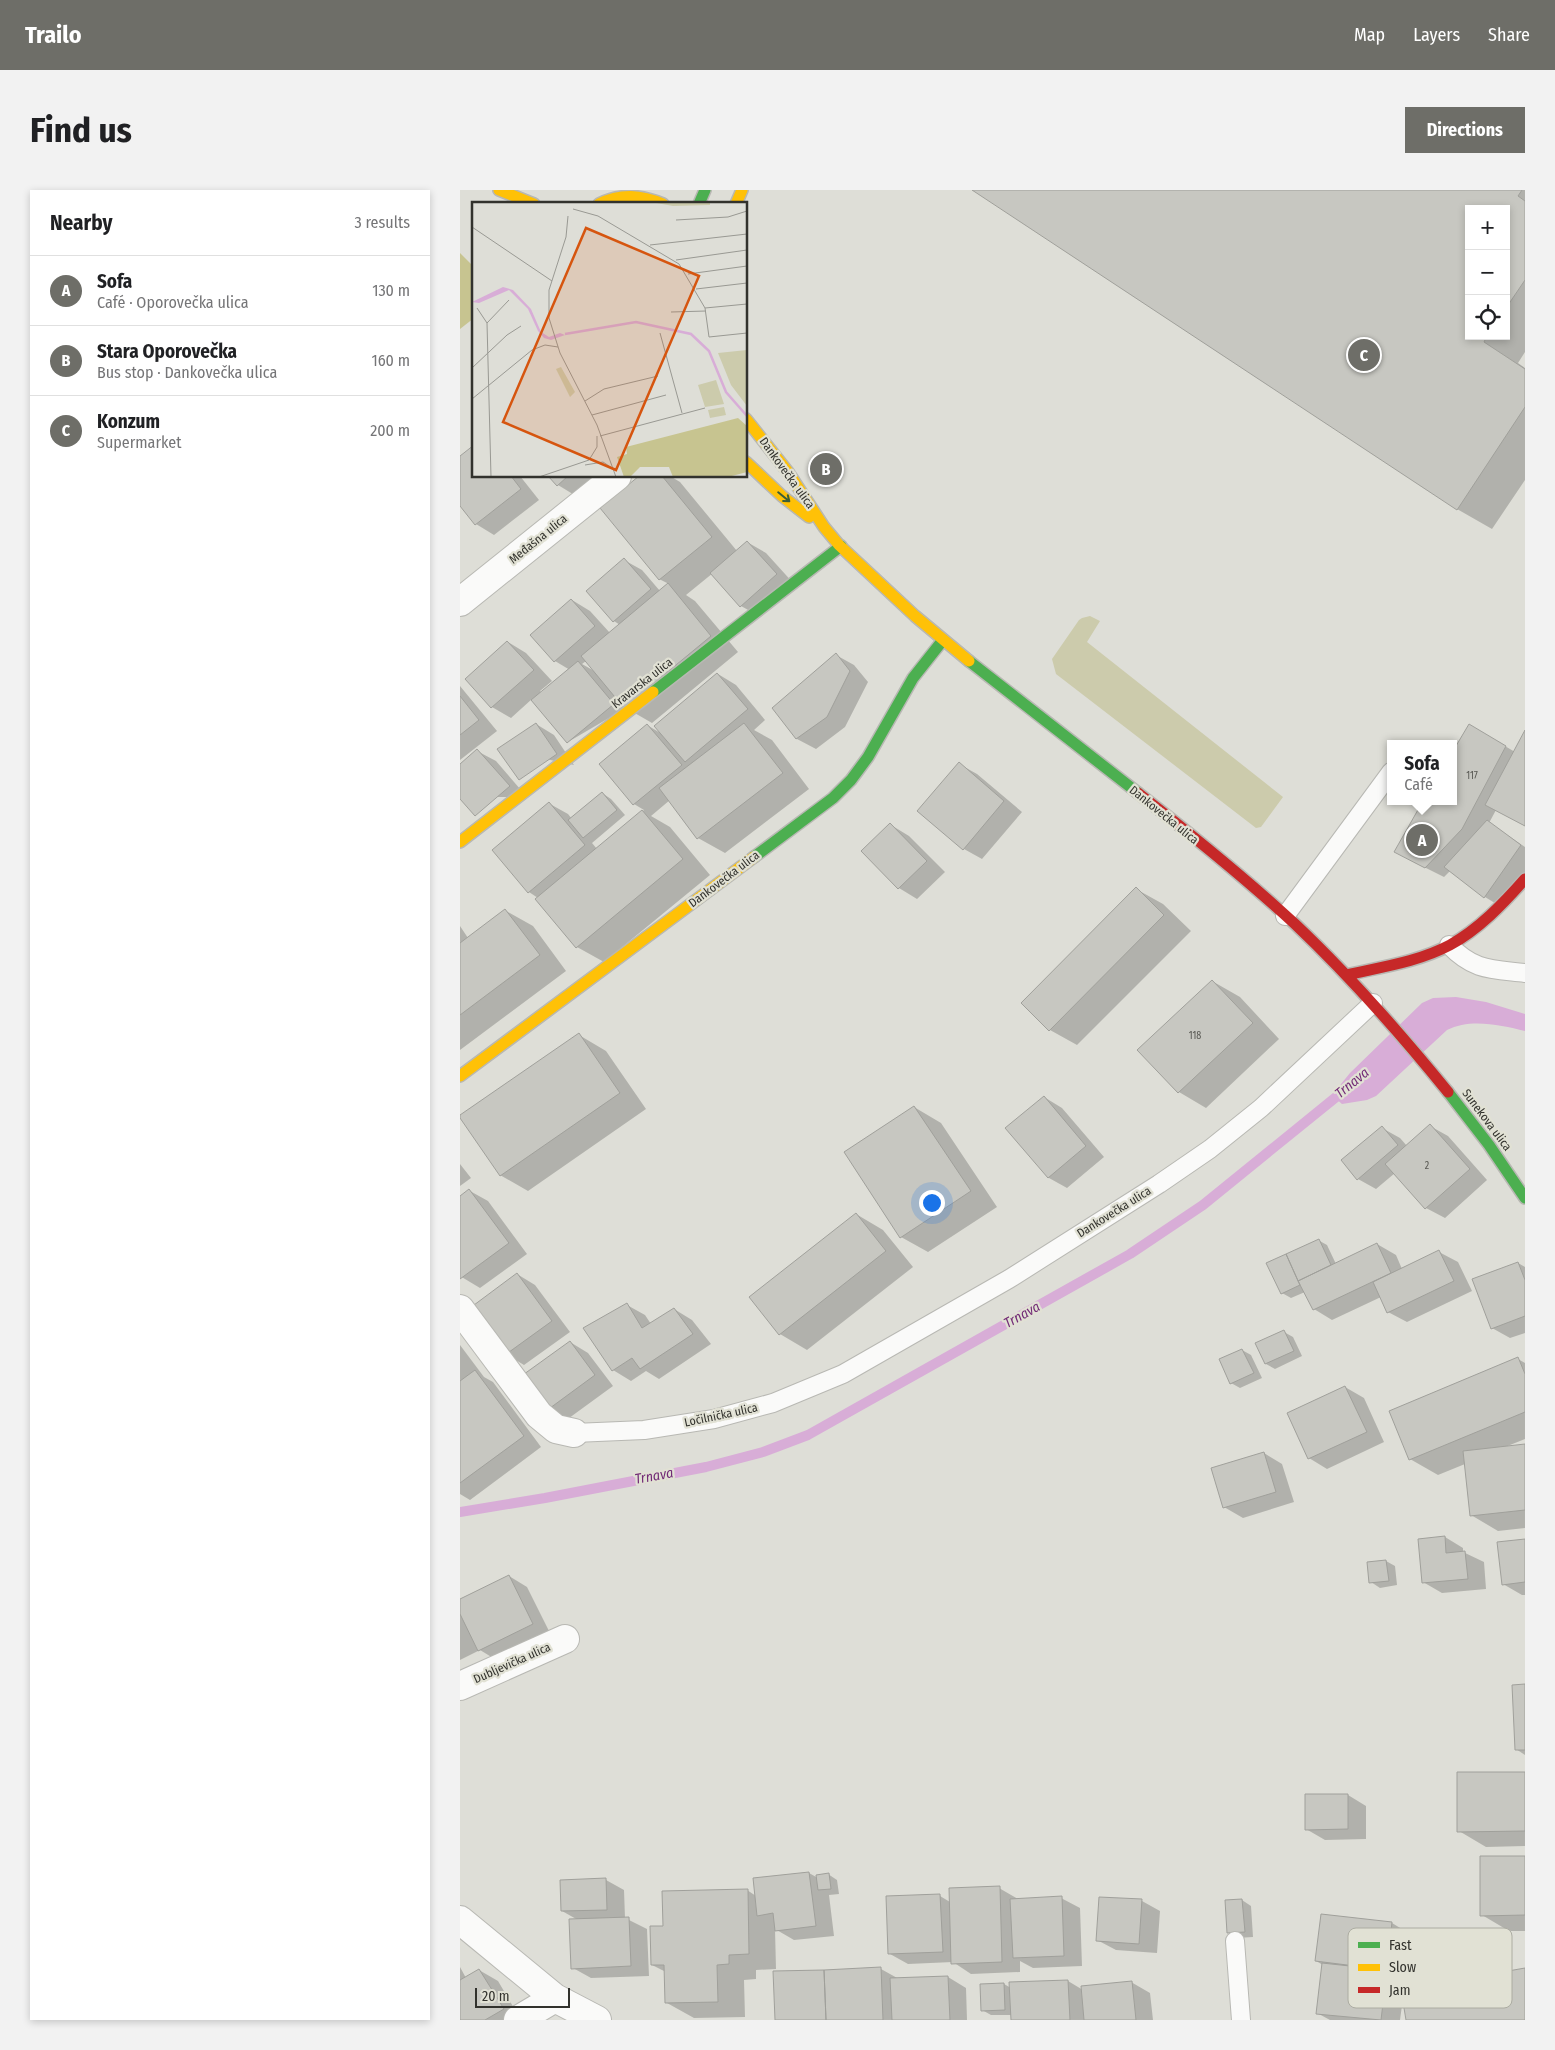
<!DOCTYPE html>
<meta charset="utf-8">
<style>
body{margin:0;font-family:"Fira Sans Condensed",sans-serif;background:#f2f2f2;color:#202124}
.controls{position:absolute;right:15px;top:15px;display:grid;overflow:hidden;border-radius:0px;box-shadow:0 2px 8px #0003}
.controls button{width:45px;height:45px;display:grid;place-items:center;padding:0;border:0;border-bottom:1px solid #e0e0e0;background:#fff;color:#202124;font:25px sans-serif}
.scale{position:absolute;left:15px;bottom:12px;width:95px;box-sizing:border-box;padding-left:5px;border:2px solid #32322d;border-top:0;font-size:14px;line-height:18px;white-space:nowrap;color:#32322d;-webkit-text-stroke:4px #e1e1d4;paint-order:stroke}
.you{position:absolute;left:471px;top:1012px;width:18px;height:18px;margin:-12px;border:4px solid #fff;border-radius:50%;background:#1a73e8;box-shadow:0 0 0 8px #1a73e833}
.badge{display:grid;place-items:center;width:32px;height:32px;border-radius:50%;background:#6e6e68;color:#fff;font-size:16px;font-weight:700}
.pin{position:absolute;translate:-50% -50%;border:2px solid #fff;box-shadow:0 1px 5px #0006}
.popup{position:absolute;left:927px;top:550px;width:70px;height:65px;box-sizing:border-box;display:grid;place-content:center;border-radius:0px;background:#fff;filter:drop-shadow(0 1px 4px #0005);font-size:16px;white-space:nowrap;color:#757577}
.popup b{font-size:19px;color:#202124}
.popup::after{content:'';position:absolute;left:50%;top:100%;margin-left:-10px;border:10px solid transparent;border-top-color:#fff}
.list{margin:0;padding:0;list-style:none}
h2{display:flex;justify-content:space-between;align-items:center;height:65px;margin:0;padding:0 20px;font-size:21px}
h2 small{font-size:16px;font-weight:400;color:#757577}
.list li{display:grid;grid-template-columns:32px 1fr auto;gap:15px;align-items:center;box-sizing:border-box;height:70px;padding:0 20px;border-top:1px solid #e0e0e0}
.list b{display:block;font-size:19px;white-space:nowrap}
.list p{margin:0;font-size:16px;white-space:nowrap;color:#757577}
.list em{font-size:16px;font-style:normal;color:#757577}
.icon{flex:none;width:28px;height:28px;fill:none;stroke:currentColor;stroke-width:2;stroke-linecap:round;stroke-linejoin:round}
.map{position:relative;flex:none;width:1065px;height:1830px;overflow:hidden;border-radius:0px}
header{display:flex;align-items:center;gap:30px;box-sizing:border-box;height:70px;padding:0 25px;background:#6e6e68;color:#fff}
header strong{font-size:24px}
nav{display:flex;gap:28px;margin-inline-start:auto;font-size:18px}
.intro{display:flex;align-items:center;justify-content:space-between;box-sizing:border-box;height:120px;padding:0 30px}
h1{margin:0;font-size:35px}
.button{padding:12px 22px;border-radius:0px;background:#6e6e68;color:#fff;font-size:18px;font-weight:700}
main{display:flex;gap:30px;padding:0 30px}
aside{flex:1;background:#fff;border-radius:0px;box-shadow:0 2px 8px #0003}
.map>svg:first-child{display:block}
.green{fill:#cccbac}
.forest{fill:#c7c490}
.water{fill:#d8add7}
.shadow{fill:#0003;fill-rule:evenodd}
.lines{fill:none;stroke-linecap:round;stroke-linejoin:round}
.stream{stroke:#d8add7;stroke-width:10}
.building{fill:#c7c7c1;stroke:#a0a09b}
.lane-casing{stroke:#b8b8b3;stroke-width:20}
.street-casing{stroke:#b8b8b3;stroke-width:30}
.fast-casing{stroke:#b8b8b3;stroke-width:14}
.slow-casing{stroke:#b8b8b3;stroke-width:14}
.jam-casing{stroke:#b8b8b3;stroke-width:14}
.lane{stroke:#fafaf9;stroke-width:18}
.street{stroke:#fafaf9;stroke-width:28}
.fast{stroke:#4caf50;stroke-width:11}
.slow{stroke:#ffc107;stroke-width:11}
.jam{stroke:#c62828;stroke-width:11}
.oneway{stroke:#3b5e39}
.labels{text-anchor:middle;dominant-baseline:central;stroke-width:4.5;stroke-linejoin:round;paint-order:stroke}
.number-label{font-size:10px;fill:#585853}
.street-label{font-size:12px;fill:#32322d;stroke:#e1e1d4}
.water-label{font-size:14px;font-style:italic;fill:#722a76;stroke:#e1e1d4}
.inset-river{fill:none;stroke:#d8add7;stroke-width:2.5}
.inset-road{fill:none;stroke:#999993;stroke-width:1}
.view{fill:#d6550f;fill-opacity:0.15;stroke:#d6550f;stroke-width:2.5}
.inset-edge{fill:none;stroke:#32322d;stroke-width:2.5}
.key{fill:#e1e1d4;stroke:#acaca2;stroke-width:1}
.key-label{font-size:14px;fill:#32322d}
</style>
<header>
<strong>Trailo</strong>
<nav><a>Map</a><a>Layers</a><a>Share</a></nav>
</header>
<div class="intro"><h1>Find us</h1><a class="button">Directions</a></div>
<main>
<aside>
<h2>Nearby<small>3 results</small></h2>
<ul class="list">
<li><span class="badge">A</span><div><b>Sofa</b><p>Café · Oporovečka ulica</p></div><em>130 m</em></li>
<li><span class="badge">B</span><div><b>Stara Oporovečka</b><p>Bus stop · Dankovečka ulica</p></div><em>160 m</em></li>
<li><span class="badge">C</span><div><b>Konzum</b><p>Supermarket</p></div><em>200 m</em></li>
</ul>
</aside>
<div class="map">
<svg width="1065" height="1830" viewBox="0 0 1065 1830">
<rect width="100%" height="100%" fill="#deded7"/>
<path class="green" d="M630,426L640,431L627,452L823,607L801,637L796,638L596,484L592,469L619,430L622,428Z"/>
<path class="forest" d="M0,63L14,77V128L0,139Z"/>
<path class="water" d="M996,807L1026,812L1065,824V841C1041,835 1010,828 987,840L916,906L907,910L882,914L872,905L890,883L962,813L973,808Z"/>
<path class="shadow" d="M514,0H1065V162L1058,173L1065,178V290L1032,339L997,319ZM1009,19H1046V146H1009Z
M0,268L14,286H60L79,310L34,345L16,334L0,314Z
M90,286H138L116,306L98,295Z
M181,286H210L220,292L277,361L287,352L306,363L335,395L299,426L281,416L253,383L226,405L235,411L278,462L192,533L166,518L108,552L72,509L51,528L32,517L7,489L48,452L66,463L92,491L80,501L82,503L110,480L95,471L112,410L130,421L150,443L160,435L154,431L164,370L182,380L200,401L209,394L199,389ZM126,471L136,482L122,474Z
M376,465L394,475L408,492L385,537L356,559L337,549L313,518Z
M258,484L276,495L305,530L294,540L312,550L349,599L265,663L238,648L210,610L191,626L210,637L250,685L144,772L117,757L78,708L69,702L90,614L108,624L112,629L142,603L151,609L165,625L132,653L137,659L184,620L174,614L141,574L187,535L202,544Z
M0,496L37,541L0,570Z
M76,534L94,545L114,575L39,559Z
M1065,543V636L1036,620L1029,633L1065,657V686L1043,718L1025,707L991,680L984,687L954,672L993,611L1028,546L1055,562Z
M17,561L36,571L67,607H0V576Z
M499,574L517,584L562,622L522,669L504,659Z
M431,635L449,646L485,682L457,709L439,698L403,661Z
M676,699L703,714L731,741L617,855L590,840Z
M46,721L73,736L106,781L0,860V736L8,748Z
M752,791L780,807L819,849L746,918L719,902Z
M119,845L146,861L186,919L68,1001L40,985Z
M584,907L602,918L644,967L607,998L589,988L547,938Z
M454,917L481,933L537,1017L468,1062L441,1047Z
M970,936L988,946L1027,990L985,1028L966,1018L935,983L916,999L898,989L922,938L940,948L947,956Z
M0,974L11,988L0,996Z
M10,1001L28,1011L67,1064L20,1098L0,1086V1008Z
M396,1024L423,1040L453,1077L347,1160L320,1144Z
M858,1050L867,1055L876,1074L917,1054L936,1065L942,1079L979,1062L998,1072L1012,1101L947,1132L928,1122L921,1107L872,1130L854,1119L845,1102L831,1108L822,1103Z
M1058,1073L1065,1077V1143L1050,1148L1032,1138Z
M57,1084L75,1095L110,1142L64,1175L46,1164Z
M167,1115L185,1125L191,1134L214,1119L232,1130L251,1154L199,1189L186,1181L171,1191L153,1180Z
M824,1142L833,1147L842,1166L815,1179L806,1174Z
M110,1152L128,1163L153,1196L105,1231L87,1220Z
M0,1155L24,1187L33,1192L81,1257L10,1310L0,1304Z
M782,1160L791,1165L802,1188L780,1198L771,1193Z
M1058,1169L1065,1173V1249L1045,1257L1065,1256V1338L1038,1341L1011,1325L1005,1274L978,1285L950,1269Z
M885,1197L904,1208L924,1252L867,1279L849,1268Z
M804,1263L822,1274L834,1312L783,1328L764,1317Z
M985,1347L1003,1358V1362L1024,1372L1026,1399L982,1403L963,1392Z
M1065,1350V1405H1062L1043,1394Z
M926,1371L935,1376L937,1395L920,1398L911,1392L909,1373Z
M49,1386L67,1397L91,1445L38,1471L20,1460L0,1470V1411Z
M1065,1495V1565L1056,1559Z
M1065,1583V1656L1026,1657L999,1641Z
M888,1605L906,1616V1649L865,1650L846,1639Z
M1065,1667V1741H1049L1022,1725Z
M349,1683L358,1688L368,1684L377,1690L379,1704L369,1705L374,1746L334,1750L315,1739L316,1779L296,1780V1789L284,1790L285,1827L234,1828L207,1813L206,1782L192,1775L204,1737L287,1700L296,1706L294,1689Z
M146,1690L164,1700L165,1728L187,1739L189,1786L131,1788L113,1778L118,1730L102,1721Z
M539,1698L558,1709L601,1708L620,1718L622,1776L573,1778L560,1771V1782L511,1784L493,1772L448,1774L430,1764L480,1706L490,1712Z
M640,1708L682,1711L700,1721L697,1763L656,1760L637,1750Z
M782,1710L791,1716L793,1747L777,1748L768,1742Z
M932,1733L950,1744L943,1800L1065,1780V1830H947L943,1808L940,1830H870L857,1823L863,1775L856,1771Z
M0,1777L6,1788L19,1780L38,1791L61,1830H0Z
M421,1779L439,1789L488,1787L506,1798L507,1830H317Z
M608,1791L623,1800L671,1792L690,1803L693,1830H552V1825H531L522,1820L544,1794L551,1798Z"/>
<g class="lines">
<path class="stream" d="M0,1322L85,1308L246,1277L303,1262L348,1245L670,1064L743,1015L886,899"/>
</g>
<path class="building" d="M512,0H1062L1058,6L1065,11V90L1046,118V19H1009V146H1027L1024,152L1065,179V217L997,320Z
M14,255V286H51L61,299L15,335L0,316V266Z
M88,286H108L97,296Z
M179,286H202L252,347L199,390L140,318Z
M287,351L317,384L280,417L250,383Z
M164,368L191,399L153,432L126,401Z
M208,393L251,446L164,518L121,466Z
M111,409L135,436L94,472L70,445Z
M47,451L74,480L31,518L5,489Z
M376,463L390,481L367,527L336,549L312,518Z
M118,471L154,514L107,553L71,510Z
M257,483L288,519L225,572L194,536Z
M0,506L19,530L0,545Z
M76,533L97,564L59,590L37,559Z
M284,533L323,583L237,649L199,598Z
M187,534L222,575L173,615L139,574Z
M1009,534L1046,556L1002,639L965,678L934,662L963,611H993V561Z
M1065,540V636L1025,615Z
M17,559L50,596L15,626L0,609V574Z
M499,572L544,611L503,660L457,621Z
M142,602L157,620L123,648L108,630Z
M89,612L125,655L68,703L32,660Z
M182,620L223,669L116,758L75,709Z
M1027,630L1061,655L1024,708L984,677Z
M430,633L467,671L438,699L401,661Z
M676,697L704,725L589,841L561,813Z
M45,719L80,765L0,825V753Z
M752,790L793,833L718,903L677,860Z
M119,843L160,903L40,986L0,928V925Z
M584,906L626,956L588,988L545,938Z
M454,916L511,1001L440,1048L384,962Z
M970,934L1010,979L965,1019L925,974Z
M922,936L938,955L897,990L881,970Z
M9,999L49,1053L0,1089V1006Z
M396,1023L426,1061L319,1145L289,1107Z
M859,1049L871,1075L838,1091L826,1064Z
M917,1053L931,1083L853,1120L838,1091Z
M979,1060L994,1091L927,1123L913,1092Z
M826,1064L840,1095L821,1104L806,1073Z
M1058,1072L1065,1090V1126L1031,1139L1012,1089Z
M57,1083L92,1131L45,1165L10,1118Z
M167,1113L182,1138L214,1118L233,1144L180,1179L172,1168L152,1181L123,1138Z
M824,1140L834,1161L805,1174L795,1153Z
M110,1151L135,1185L86,1221L60,1187Z
M782,1159L794,1183L770,1194L759,1169Z
M1058,1167L1065,1184V1222L949,1270L929,1221Z
M15,1180L64,1246L0,1293V1191Z
M885,1196L907,1242L848,1269L827,1223Z
M1065,1254V1320L1010,1326L1003,1261Z
M804,1262L816,1302L763,1318L751,1278Z
M985,1346L986,1363L1005,1361L1008,1389L962,1393L958,1349Z
M1065,1349V1392L1042,1395L1037,1352Z
M926,1370L929,1391L909,1393L907,1372Z
M49,1385L73,1434L18,1461L0,1424V1409Z
M1065,1494V1560H1055L1052,1495Z
M997,1582H1065V1641L997,1642Z
M845,1604H888V1639L845,1640Z
M1020,1666H1065V1725L1020,1726Z
M349,1682L356,1736L315,1741L313,1723L297,1726L293,1688Z
M369,1683L371,1699L358,1700L356,1685Z
M146,1688L147,1720L101,1721L100,1690Z
M540,1696L542,1772L491,1774L489,1698Z
M288,1699L289,1764L269,1765V1774L257,1775L258,1812L205,1813L204,1775H191L190,1736H203L202,1701Z
M480,1704L483,1762L428,1764L426,1706Z
M602,1706L604,1766L553,1768L550,1709Z
M639,1707L682,1709L679,1754L636,1751Z
M782,1709L785,1742L767,1743L765,1710Z
M861,1724L932,1732L927,1780L855,1771Z
M169,1727L171,1776L111,1779L109,1729Z
M862,1773L927,1780L921,1830L856,1824Z
M421,1777L423,1830H366L364,1780Z
M1065,1778V1830H946L941,1800Z
M19,1779L44,1819L25,1830H0V1790Z
M364,1780L366,1830H315L313,1781Z
M488,1786L490,1830H432L430,1788Z
M608,1790L610,1830H551L549,1792Z
M672,1791L676,1830H624L621,1796Z
M544,1793L545,1820L521,1821L520,1794Z"/>
<g class="lines">
<defs>
<path id="lane" d="M825,726L931,582
M989,755C1014,781 1031,779 1065,783
M114,1243L184,1240L254,1229L313,1213L383,1184L549,1089L699,994L750,959L801,918L913,813
M775,1751L781,1830"/>
<path id="street" d="M0,412L157,286
M0,1119L79,1225L96,1239L114,1243
M0,1496L105,1449
M0,1730L95,1808L137,1830
M58,1830L95,1808"/>
<path id="fast" d="M239,14L245,0
M509,471L678,603
M193,502L381,356
M294,667L373,608L391,590L408,567L453,488L483,450
M988,902L1029,955L1065,1008"/>
<path id="slow" d="M39,0L74,14
M139,14C161,3 181,5 203,14
M276,14L282,0
M286,229L328,282L364,337L379,355L455,426L509,471
M286,272L322,306L349,327
M0,652L193,502
M0,886L294,667"/>
<path id="jam" d="M678,603C732,645 785,688 835,734C890,786 940,843 988,902
M886,785C921,777 958,772 990,755C1019,739 1043,714 1065,689"/>
</defs>
<use href="#lane" class="lane-casing"/>
<use href="#street" class="street-casing"/>
<use href="#fast" class="fast-casing"/>
<use href="#slow" class="slow-casing"/>
<use href="#jam" class="jam-casing"/>
<use href="#lane" class="lane"/>
<use href="#street" class="street"/>
<use href="#fast" class="fast"/>
<use href="#slow" class="slow"/>
<use href="#jam" class="jam"/>
</g>
<defs><path id="oneway-shaft" d="M-6 0H5M1.5-3L5.5 0L1.5 3" fill="none" stroke-width="1.6" stroke-linecap="round" stroke-linejoin="round" transform="scale(1.25)"/></defs>
<use class="oneway" href="#oneway-shaft" transform="translate(324 307) rotate(39)"/>
<g class="labels">
<g class="number-label">
<text x="1012" y="586">117</text>
<text x="735" y="846">118</text>
<text x="967" y="976">2</text>
</g>
<g class="street-label">
<text transform="translate(327 283) rotate(54)">Dankovečka ulica</text>
<text transform="translate(78 349) rotate(-39)">Međašna ulica</text>
<text transform="translate(182 493) rotate(-38)">Kravarska ulica</text>
<text transform="translate(704 625) rotate(39)">Dankovečka ulica</text>
<text transform="translate(264 689) rotate(-37)">Dankovečka ulica</text>
<text transform="translate(1027 930) rotate(53)">Sunekova ulica</text>
<text transform="translate(654 1022) rotate(-32)">Dankovečka ulica</text>
<text transform="translate(261 1225) rotate(-12)">Ločilnička ulica</text>
<text transform="translate(52 1473) rotate(-24)">Dubljevička ulica</text>
</g>
<g class="water-label">
<text transform="translate(892 893) rotate(-39)">Trnava</text>
<text transform="translate(562 1125) rotate(-29)">Trnava</text>
<text transform="translate(194 1286) rotate(-10)">Trnava</text>
</g>
</g>
<g transform="translate(12 12)">
<rect width="275" height="275" fill="#deded7"/>
<path d="M179,0H238V3L201,4ZM275,148V204L259,183L246,151ZM89,165L103,190L98,195L84,167ZM244,178L252,202L233,205L226,183ZM252,205L254,213L238,216L236,208Z" fill="#cccbac"/>
<path d="M266,216L275,224V270L256,275H201L197,265H168L158,275H152L145,255L155,252L154,245Z" fill="#c7c490"/>
<path d="M31,85L41,88L59,107L69,130L77,135L88,131L93,133L79,138L72,136L66,129L56,107L37,88L7,101L0,100Z" fill="#d8add7"/>
<path class="inset-river" d="M93,132L164,120L219,132L237,149L254,190L275,214"/>
<path class="inset-road" d="M101,7L126,14L207,62L233,106L237,135L275,131M96,14L94,35L77,88V116L88,151L125,223L144,275M204,18L256,15L275,9M0,25L80,79M178,43L275,32M204,58L275,48M216,72L275,64M224,87L275,81M5,106L15,121L37,98M233,106L275,102M199,110L234,109M15,121L19,275M188,131L210,211M0,166L35,133L49,124M0,197L60,148L73,143L86,145M113,199L132,187L186,174M120,213L194,193M128,234L233,206M113,263L131,260L140,266M67,275L117,258L125,245V234"/>
<path class="view" d="M114,26L227,74L144,268L31,220Z"/>
<rect width="275" height="275" class="inset-edge"/>
</g>
<rect x="888" y="1738" width="164" height="80" rx="8" class="key"/>
<rect x="898" y="1752" width="22" height="6" fill="#4caf50"/>
<rect x="898" y="1774" width="22" height="7" fill="#ffc107"/>
<rect x="898" y="1797" width="22" height="6" fill="#c62828"/>
<g class="key-label">
<text x="929" y="1760">Fast</text>
<text x="929" y="1782">Slow</text>
<text x="929" y="1805">Jam</text>
</g>
</svg>
<div class="controls">
<button>+</button>
<button>−</button>
<button><svg class="icon" aria-label="locate" viewBox="0 0 24 24"><circle cx="12" cy="12" r="6"/><path d="M12 2v4M12 18v4M2 12h4M18 12h4"/></svg></button>
</div>
<div class="scale">20 m</div>
<div class="you"></div>
<div class="pin badge" style="left:962px;top:650px">A</div>
<div class="popup"><b>Sofa</b>Café</div>
<div class="pin badge" style="left:366px;top:279px">B</div>
<div class="pin badge" style="left:904px;top:165px">C</div>
</div>
</main>
